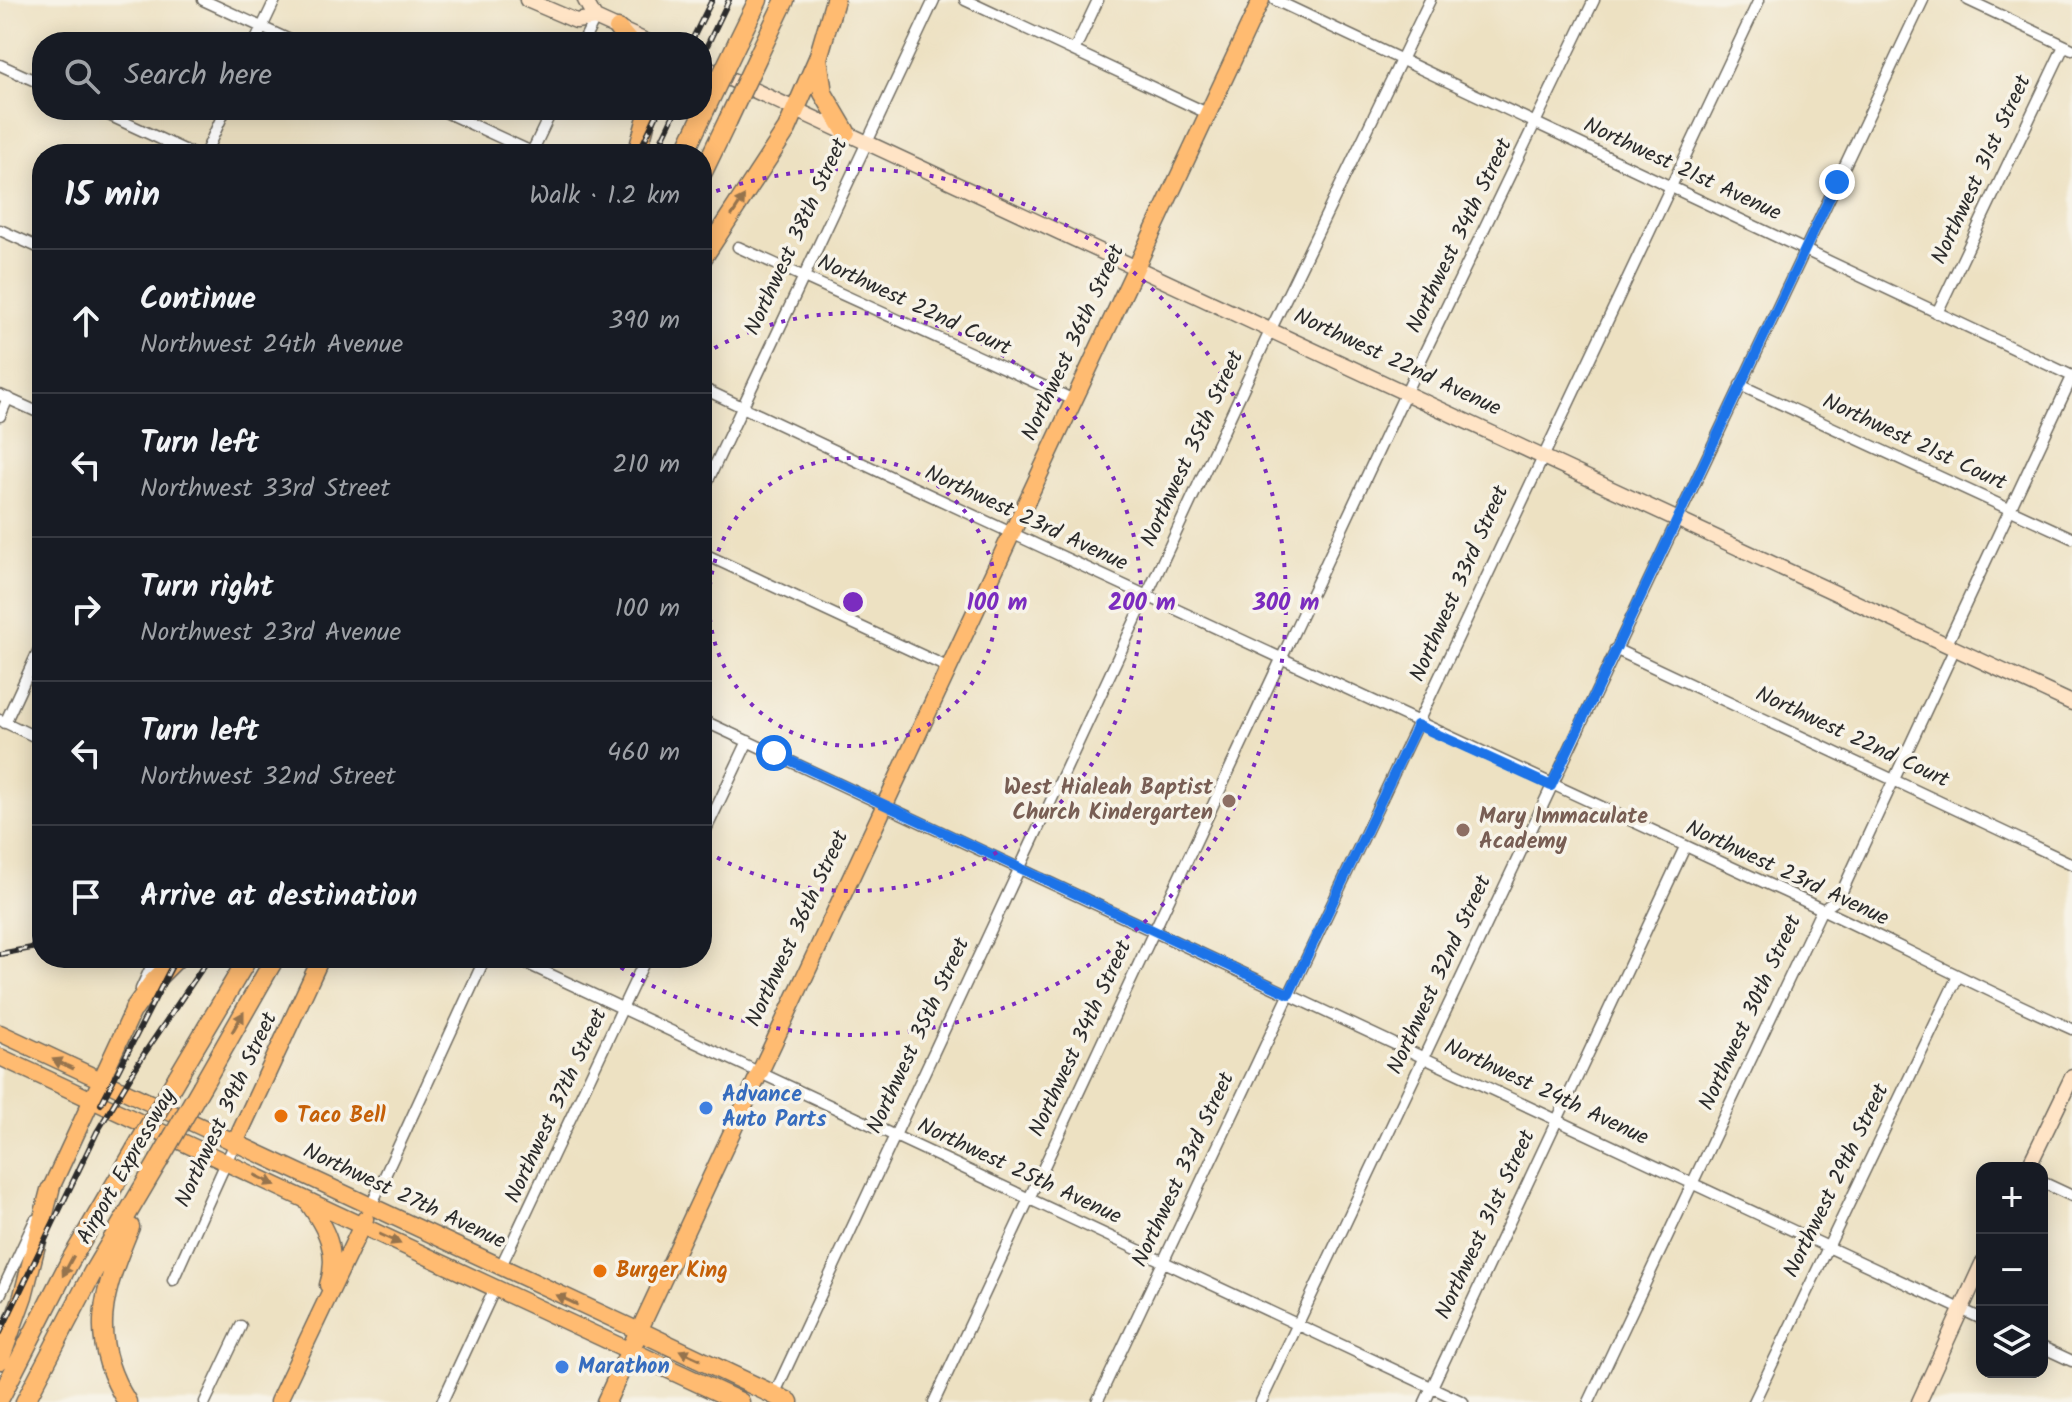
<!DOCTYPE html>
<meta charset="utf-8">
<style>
body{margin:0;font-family:Kalam,sans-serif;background:#20242c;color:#f1f3f6}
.controls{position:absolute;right:24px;bottom:24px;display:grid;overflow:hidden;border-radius:16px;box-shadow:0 4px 20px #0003}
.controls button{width:72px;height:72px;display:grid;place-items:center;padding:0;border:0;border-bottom:2px solid #363941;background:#171b24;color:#f1f3f6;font:40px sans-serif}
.stop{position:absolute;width:24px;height:24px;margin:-18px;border:6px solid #1a73e8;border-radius:50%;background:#fff}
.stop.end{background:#1a73e8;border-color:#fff;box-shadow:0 2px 8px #0008}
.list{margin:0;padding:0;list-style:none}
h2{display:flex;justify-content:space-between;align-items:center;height:104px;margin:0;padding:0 32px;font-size:34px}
h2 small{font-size:26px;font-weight:400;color:#9ea1a6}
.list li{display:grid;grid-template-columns:52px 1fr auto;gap:24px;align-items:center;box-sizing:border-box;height:144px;padding:0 32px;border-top:2px solid #363941}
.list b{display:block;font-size:30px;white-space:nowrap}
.list p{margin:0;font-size:26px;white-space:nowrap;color:#9ea1a6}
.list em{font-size:26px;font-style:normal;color:#9ea1a6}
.icon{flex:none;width:44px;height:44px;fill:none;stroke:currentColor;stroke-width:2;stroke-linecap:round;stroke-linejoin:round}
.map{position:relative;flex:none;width:2072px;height:1402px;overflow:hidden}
.search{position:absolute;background:#171b24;box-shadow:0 4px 20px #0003;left:32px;top:32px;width:680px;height:88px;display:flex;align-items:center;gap:20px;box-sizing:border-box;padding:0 28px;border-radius:32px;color:#9ea1a6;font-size:30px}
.panel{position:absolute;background:#171b24;box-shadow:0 4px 20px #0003;left:32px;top:144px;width:680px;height:824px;border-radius:32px}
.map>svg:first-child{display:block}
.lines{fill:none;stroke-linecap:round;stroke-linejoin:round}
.street-casing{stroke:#6f6b60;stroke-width:13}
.secondary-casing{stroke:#6f6b60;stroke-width:17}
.primary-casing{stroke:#6f6b60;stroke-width:19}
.highway-casing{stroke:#6f6b60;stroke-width:21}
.street{stroke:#fff;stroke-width:10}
.secondary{stroke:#ffe4c6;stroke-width:14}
.primary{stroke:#ffbb71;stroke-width:16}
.highway{stroke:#ffbb71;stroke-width:18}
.rail-casing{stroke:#2b2b2b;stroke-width:6}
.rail{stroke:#f7f3e8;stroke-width:3;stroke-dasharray:9;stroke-linecap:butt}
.highway-bridge-casing{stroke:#6f6b60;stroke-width:21;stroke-linecap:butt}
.highway-bridge{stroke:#ffbb71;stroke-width:18}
.oneway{fill:#95734e}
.route{stroke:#1a73e8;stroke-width:10}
.ring{fill:none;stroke:#7b2cbf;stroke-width:4;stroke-dasharray:4 8}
.education-dot{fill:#8d6e63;stroke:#f7f3e8;stroke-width:3}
.shop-dot{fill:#3f7fe0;stroke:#f7f3e8;stroke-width:3}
.food-dot{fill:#e8710a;stroke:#f7f3e8;stroke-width:3}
.labels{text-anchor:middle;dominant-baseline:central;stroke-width:7;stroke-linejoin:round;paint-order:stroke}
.street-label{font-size:22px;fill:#2b2b2b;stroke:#f7f3e8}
.education-label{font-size:22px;font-weight:bold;fill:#785e54;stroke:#f7f3e8;text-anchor:end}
.shop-label{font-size:22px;font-weight:bold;fill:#366cbe;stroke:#f7f3e8;text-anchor:start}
.food-label{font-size:22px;font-weight:bold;fill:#c56008;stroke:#f7f3e8;text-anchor:start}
.centre{fill:#7b2cbf;stroke:#f7f3e8;stroke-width:4}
.ring-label{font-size:24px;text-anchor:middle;font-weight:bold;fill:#7b2cbf;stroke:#f7f3e8;stroke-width:7;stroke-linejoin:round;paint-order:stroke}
</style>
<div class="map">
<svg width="2072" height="1402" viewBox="0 0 2072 1402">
<rect width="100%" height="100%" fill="#f7f3e8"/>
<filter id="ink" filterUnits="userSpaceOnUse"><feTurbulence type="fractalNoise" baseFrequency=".0125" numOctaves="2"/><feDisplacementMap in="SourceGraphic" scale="16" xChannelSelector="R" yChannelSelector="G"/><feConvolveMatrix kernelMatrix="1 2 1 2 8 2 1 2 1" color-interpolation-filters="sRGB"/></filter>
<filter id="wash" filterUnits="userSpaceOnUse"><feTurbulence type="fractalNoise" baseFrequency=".006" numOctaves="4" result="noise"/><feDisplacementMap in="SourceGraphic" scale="32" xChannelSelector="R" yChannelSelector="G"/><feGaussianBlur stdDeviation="1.8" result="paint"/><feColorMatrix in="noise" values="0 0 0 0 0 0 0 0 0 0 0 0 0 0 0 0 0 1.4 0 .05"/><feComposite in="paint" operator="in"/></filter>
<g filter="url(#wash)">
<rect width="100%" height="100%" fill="#ede1c2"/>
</g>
<g filter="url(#ink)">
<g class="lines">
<defs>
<path id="street" d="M203,0L294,42
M965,0L1207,113
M1275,0L2072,376
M1968,0L2072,49
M255,42L275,0
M583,42L595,18
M1074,51L1098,0
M0,65L42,84
M98,110L193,154
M441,110L536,154
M205,154L225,110
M531,154L552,110
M0,230L42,249
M738,247L1074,400
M1937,313L2064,46
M1740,385L2072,538
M702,388C1057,556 1414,720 1770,885C1872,931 1970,984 2072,1029
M0,395L42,414
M0,416L8,398
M702,493L934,0
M702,553L947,667
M1947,644L2072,377
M1615,649L2072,864
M0,720L42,740
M702,720L1982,1319
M5,723L42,643
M702,838L748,741
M515,958L1463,1402
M141,989L155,958
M2042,1182L2072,1196
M370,1208L485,958
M500,1268L646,958
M173,1280L234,1145
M0,1295L35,1220
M2042,1347L2072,1361
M774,1395L1271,329L1430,0
M205,1402L241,1326
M442,1402L495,1288
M934,1402L1420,362L1594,0
M1097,1402C1319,935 1536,466 1759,0
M1261,1402L1923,0
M1425,1402L1685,847
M1589,1402L1821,911L1839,898L1955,648
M1754,1402L1957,978"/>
<path id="secondary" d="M527,0L576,21L595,18
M585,0L595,18L648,42
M702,66L2072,703
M2028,1168L2072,1077
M1919,1402L1982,1264"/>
<path id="primary" d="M0,1033L639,1331L1261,0
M0,1057L630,1351
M234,1145L321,958
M50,1190L134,1009
M306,1200C326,1228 339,1251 328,1285
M278,1402L365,1219"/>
<path id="highway" d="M618,29L629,42
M738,41L758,0
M760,52L785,0
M818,58L823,93L846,132
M637,154L649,110
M684,154L705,110
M702,174L728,120
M702,259L787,129L818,58L835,0
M134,1009L153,982L177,958
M178,1076L248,958
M202,1086L275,958
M630,1351L740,1402
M0,1360L23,1296L50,1190
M0,1398L69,1263L135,1150
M25,1402L93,1272L158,1162
M127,1402C87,1338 103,1292 130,1227
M606,1402L639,1331L789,1402"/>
</defs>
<use href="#street" class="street-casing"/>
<use href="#secondary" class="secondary-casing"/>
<use href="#primary" class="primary-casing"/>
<use href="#highway" class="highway-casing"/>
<use href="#street" class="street"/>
<use href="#secondary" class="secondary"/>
<use href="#primary" class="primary"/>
<use href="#highway" class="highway"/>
<defs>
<path id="rail" d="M691,42L712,0
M702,56L729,0
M638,154L659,110
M655,154L676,110
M0,954L42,946
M101,1104L176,958
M0,1333L97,1132L144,1054L209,958"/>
</defs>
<use href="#rail" class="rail-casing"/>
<use href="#rail" class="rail"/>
<defs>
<path id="highway-bridge" d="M705,110L738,41
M728,120L760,52
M135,1150L178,1076
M158,1162L202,1086"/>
</defs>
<use href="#highway-bridge" class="highway-bridge-casing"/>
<use href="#highway-bridge" class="highway-bridge"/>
</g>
<defs><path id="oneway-solid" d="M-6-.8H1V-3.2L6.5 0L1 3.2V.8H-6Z" transform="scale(2)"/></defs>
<g class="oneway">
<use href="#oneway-solid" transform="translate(738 206) rotate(-57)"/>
<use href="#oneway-solid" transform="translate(238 1022) rotate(-60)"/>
<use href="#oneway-solid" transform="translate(63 1064) rotate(-155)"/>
<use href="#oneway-solid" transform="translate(265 1180) rotate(26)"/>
<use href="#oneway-solid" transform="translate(390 1239) rotate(25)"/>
<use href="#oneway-solid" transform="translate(68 1266) rotate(118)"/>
<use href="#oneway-solid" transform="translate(567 1300) rotate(-155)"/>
<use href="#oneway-solid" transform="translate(690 1355) rotate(-155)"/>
</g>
</g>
<g class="lines" filter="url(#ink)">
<path class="route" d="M774,753L1289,994L1417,725L1551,786L1837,182"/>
</g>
<g class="ring">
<circle cx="853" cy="602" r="144"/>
<path d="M704 354A289 289 0 1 1 704 850"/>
<path d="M705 195A433 433 0 1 1 608 959"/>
</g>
<g class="education-dot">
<circle cx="1229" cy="801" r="8"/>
<circle cx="1463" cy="830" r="8"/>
</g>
<g class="shop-dot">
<circle cx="706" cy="1108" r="8"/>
<circle cx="562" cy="1367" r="8"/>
</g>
<g class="food-dot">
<circle cx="281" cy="1116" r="8"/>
<circle cx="600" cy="1271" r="8"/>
</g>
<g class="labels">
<g class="street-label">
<text transform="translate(1682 170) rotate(25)">Northwest 21st Avenue</text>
<text transform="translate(1982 170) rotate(-65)">Northwest 31st Street</text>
<text transform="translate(1460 236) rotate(-64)">Northwest 34th Street</text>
<text transform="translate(797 237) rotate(-65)">Northwest 38th Street</text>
<text transform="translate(914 306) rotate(25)">Northwest 22nd Court</text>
<text transform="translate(1074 343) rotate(-65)">Northwest 36th Street</text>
<text transform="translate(1397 363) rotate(25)">Northwest 22nd Avenue</text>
<text transform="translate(1914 443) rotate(25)">Northwest 21st Court</text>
<text transform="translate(1193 449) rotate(-65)">Northwest 35th Street</text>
<text transform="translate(1026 519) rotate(25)">Northwest 23rd Avenue</text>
<text transform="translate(1460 584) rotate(-66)">Northwest 33rd Street</text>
<text transform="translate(1852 738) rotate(25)">Northwest 22nd Court</text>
<text transform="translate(1787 874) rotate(25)">Northwest 23rd Avenue</text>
<text transform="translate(798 929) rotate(-65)">Northwest 36th Street</text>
<text transform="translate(1440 975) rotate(-65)">Northwest 32nd Street</text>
<text transform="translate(1751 1013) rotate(-65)">Northwest 30th Street</text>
<text transform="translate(919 1036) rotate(-65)">Northwest 35th Street</text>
<text transform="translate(1081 1039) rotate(-65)">Northwest 34th Street</text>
<text transform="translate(1546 1093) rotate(25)">Northwest 24th Avenue</text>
<text transform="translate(557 1106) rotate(-65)">Northwest 37th Street</text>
<text transform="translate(227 1110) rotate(-65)">Northwest 39th Street</text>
<text transform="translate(127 1167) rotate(-60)">Airport Expressway</text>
<text transform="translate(1184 1170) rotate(-65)">Northwest 33rd Street</text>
<text transform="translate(1019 1172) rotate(25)">Northwest 25th Avenue</text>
<text transform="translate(1837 1181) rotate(-64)">Northwest 29th Street</text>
<text transform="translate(404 1197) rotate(25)">Northwest 27th Avenue</text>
<text transform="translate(1486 1225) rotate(-65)">Northwest 31st Street</text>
</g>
<g class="education-label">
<text x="1213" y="788">West Hialeah Baptist<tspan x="1213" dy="25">Church Kindergarten</tspan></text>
<text x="1479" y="817" text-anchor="start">Mary Immaculate<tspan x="1479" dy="25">Academy</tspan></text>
</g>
<g class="shop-label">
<text x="722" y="1095">Advance<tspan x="722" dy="25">Auto Parts</tspan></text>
<text x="578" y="1367">Marathon</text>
</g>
<g class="food-label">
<text x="297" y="1116">Taco Bell</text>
<text x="616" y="1271">Burger King</text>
</g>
</g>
<circle cx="853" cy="602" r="12" class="centre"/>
<g class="ring-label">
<text x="997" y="610">100 m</text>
<text x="1142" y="610">200 m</text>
<text x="1286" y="610">300 m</text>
</g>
</svg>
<div class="controls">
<button>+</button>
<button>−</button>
<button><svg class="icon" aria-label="layers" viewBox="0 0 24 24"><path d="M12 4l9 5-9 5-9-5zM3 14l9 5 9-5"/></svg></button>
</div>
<div class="stop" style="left:774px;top:753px"></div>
<div class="stop end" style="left:1837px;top:182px"></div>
<div class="search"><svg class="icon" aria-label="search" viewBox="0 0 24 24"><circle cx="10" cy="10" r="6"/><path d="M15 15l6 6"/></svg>Search here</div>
<section class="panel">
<h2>15 min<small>Walk · 1.2 km</small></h2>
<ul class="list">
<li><svg class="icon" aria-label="ahead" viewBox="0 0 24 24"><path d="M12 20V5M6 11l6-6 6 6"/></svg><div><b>Continue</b><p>Northwest 24th Avenue</p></div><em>390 m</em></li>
<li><svg class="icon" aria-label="left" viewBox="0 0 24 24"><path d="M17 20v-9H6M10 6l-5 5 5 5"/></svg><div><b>Turn left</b><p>Northwest 33rd Street</p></div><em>210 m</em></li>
<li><svg class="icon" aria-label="right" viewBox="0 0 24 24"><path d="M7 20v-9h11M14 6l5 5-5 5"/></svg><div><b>Turn right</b><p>Northwest 23rd Avenue</p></div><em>100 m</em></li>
<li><svg class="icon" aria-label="left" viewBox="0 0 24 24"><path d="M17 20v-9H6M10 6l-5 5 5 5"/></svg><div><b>Turn left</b><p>Northwest 32nd Street</p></div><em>460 m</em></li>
<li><svg class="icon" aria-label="arrive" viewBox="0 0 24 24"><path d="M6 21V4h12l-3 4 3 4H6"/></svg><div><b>Arrive at destination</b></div></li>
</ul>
</section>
</div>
